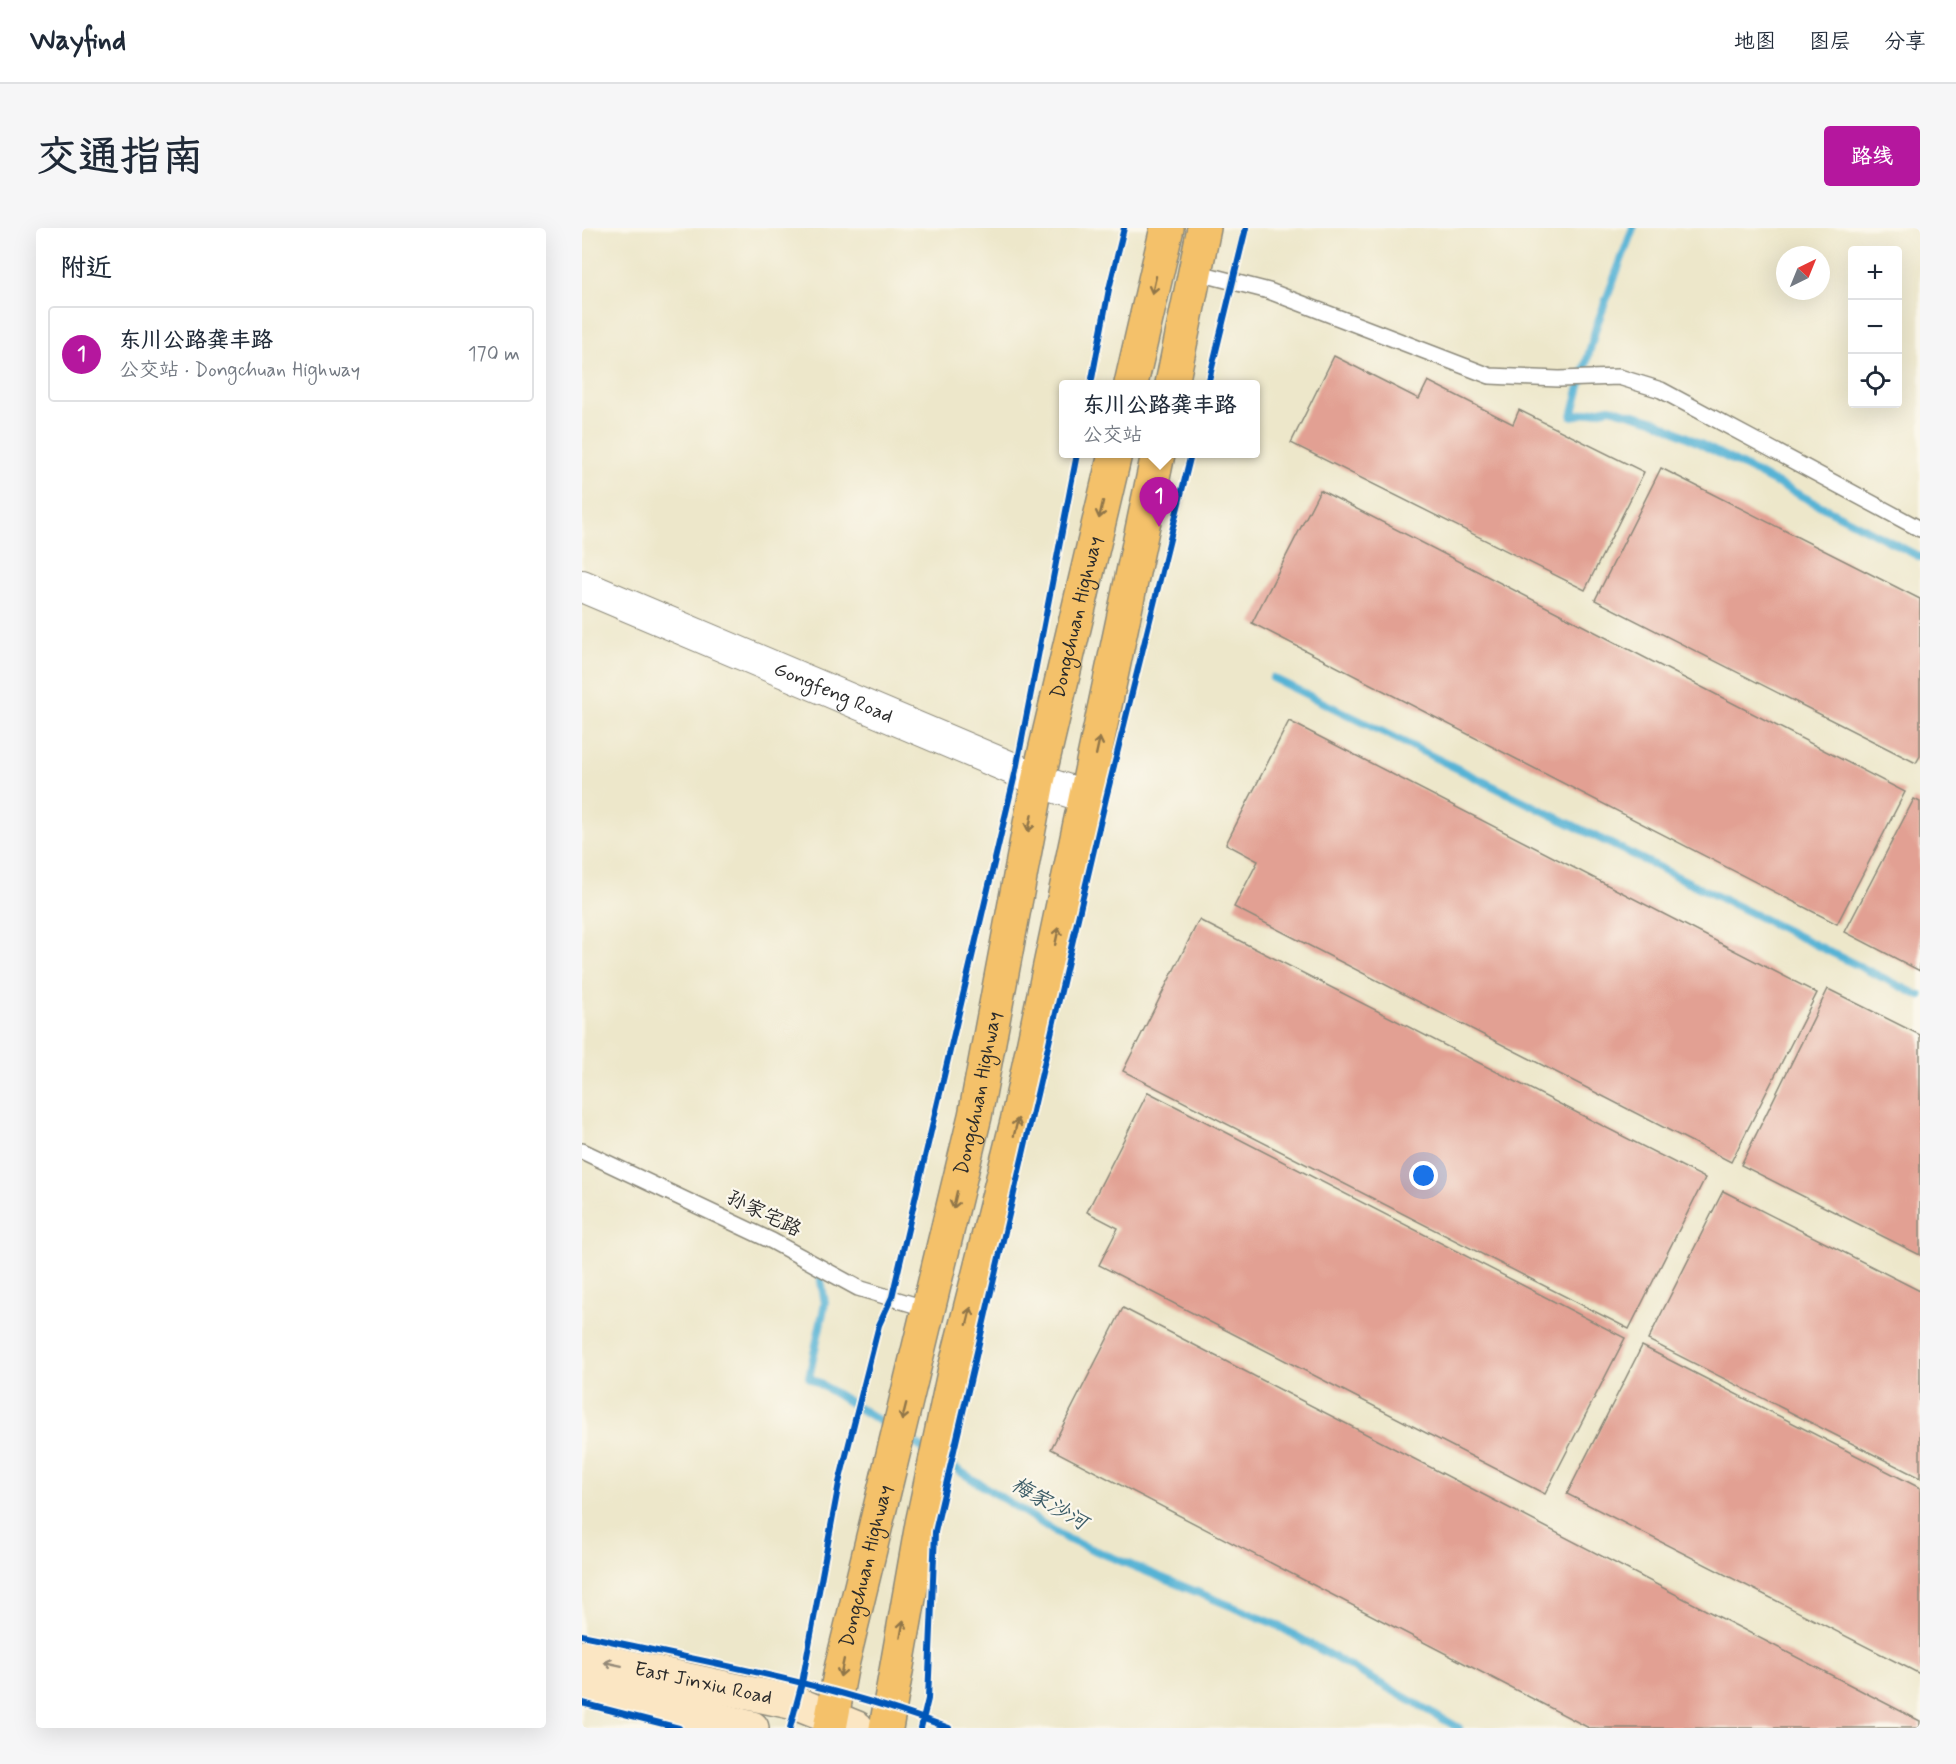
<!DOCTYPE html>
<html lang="zh">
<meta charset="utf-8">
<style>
body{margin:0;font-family:Mynerve,"LXGW WenKai TC",sans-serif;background:#f6f6f7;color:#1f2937}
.controls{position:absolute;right:18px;top:18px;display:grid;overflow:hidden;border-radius:6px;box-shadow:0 6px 24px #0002}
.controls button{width:54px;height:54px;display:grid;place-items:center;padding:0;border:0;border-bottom:2px solid #e0e1e3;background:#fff;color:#1f2937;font:30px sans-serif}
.compass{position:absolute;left:1194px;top:18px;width:54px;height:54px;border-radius:50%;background:#fff;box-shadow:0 6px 24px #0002;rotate:43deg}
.you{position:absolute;left:842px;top:948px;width:21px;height:21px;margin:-15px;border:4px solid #fff;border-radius:50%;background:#1a73e8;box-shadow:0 0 0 9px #1a73e833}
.badge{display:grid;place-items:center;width:39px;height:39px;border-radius:50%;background:#b5179e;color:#fff;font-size:20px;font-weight:700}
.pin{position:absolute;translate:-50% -50px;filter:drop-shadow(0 2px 3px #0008)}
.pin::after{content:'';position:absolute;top:32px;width:21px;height:18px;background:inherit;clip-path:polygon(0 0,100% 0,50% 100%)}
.popup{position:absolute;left:477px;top:152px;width:201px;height:78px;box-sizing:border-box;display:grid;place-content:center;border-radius:6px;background:#fff;filter:drop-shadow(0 2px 4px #0005);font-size:20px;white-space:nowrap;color:#747a83}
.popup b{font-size:22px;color:#1f2937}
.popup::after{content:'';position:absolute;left:50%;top:100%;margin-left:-12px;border:12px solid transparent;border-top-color:#fff}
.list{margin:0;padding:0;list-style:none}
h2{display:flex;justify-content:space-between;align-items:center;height:78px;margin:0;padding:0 24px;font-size:26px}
h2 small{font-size:20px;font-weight:400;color:#747a83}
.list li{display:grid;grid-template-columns:39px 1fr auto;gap:18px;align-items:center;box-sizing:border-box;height:96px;margin:0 12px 12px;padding:0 12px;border:2px solid #e0e1e3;border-radius:6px}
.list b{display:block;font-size:22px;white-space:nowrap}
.list p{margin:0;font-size:20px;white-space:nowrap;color:#747a83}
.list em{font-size:20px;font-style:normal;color:#747a83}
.icon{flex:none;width:33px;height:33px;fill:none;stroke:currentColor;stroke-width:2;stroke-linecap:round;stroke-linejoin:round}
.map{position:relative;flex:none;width:1338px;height:1500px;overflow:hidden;border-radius:6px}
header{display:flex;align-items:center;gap:36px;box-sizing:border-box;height:84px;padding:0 30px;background:#fff;border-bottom:2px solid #e0e1e3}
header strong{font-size:28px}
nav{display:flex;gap:33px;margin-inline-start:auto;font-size:21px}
.intro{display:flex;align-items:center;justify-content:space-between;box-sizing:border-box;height:144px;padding:0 36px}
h1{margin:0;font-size:42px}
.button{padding:15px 27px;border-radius:6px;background:#b5179e;color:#fff;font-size:21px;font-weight:700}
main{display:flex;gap:36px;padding:0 36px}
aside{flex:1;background:#fff;border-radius:6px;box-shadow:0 6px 24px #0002}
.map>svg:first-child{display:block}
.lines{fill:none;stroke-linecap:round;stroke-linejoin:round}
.stream{stroke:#56b3d5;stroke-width:8}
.building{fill:#e2a093}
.service-casing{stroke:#8c897a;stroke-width:18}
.minor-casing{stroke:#8c897a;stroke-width:34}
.secondary-casing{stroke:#8c897a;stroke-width:36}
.primary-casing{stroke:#8c897a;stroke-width:36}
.service{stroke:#fff;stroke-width:15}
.minor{stroke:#fff;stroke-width:32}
.secondary{stroke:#fbe6c3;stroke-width:33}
.primary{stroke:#f4c16a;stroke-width:33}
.cycleway-casing{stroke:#fbf7ec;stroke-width:10}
.cycleway{stroke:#0057b8;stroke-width:6}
.oneway{stroke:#90764a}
.oneway2{stroke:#938877}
.labels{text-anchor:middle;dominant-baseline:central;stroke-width:4.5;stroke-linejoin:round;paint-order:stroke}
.street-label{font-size:20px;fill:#2b2b2b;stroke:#fbf7ec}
.water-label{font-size:21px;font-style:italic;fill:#3a5b66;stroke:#fbf7ec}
</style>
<header>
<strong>Wayfind</strong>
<nav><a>地图</a><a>图层</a><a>分享</a></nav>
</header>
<div class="intro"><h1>交通指南</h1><a class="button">路线</a></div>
<main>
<aside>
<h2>附近<small></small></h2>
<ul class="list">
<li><span class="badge">1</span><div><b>东川公路龚丰路</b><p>公交站 · Dongchuan Highway</p></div><em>170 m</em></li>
</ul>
</aside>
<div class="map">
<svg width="1338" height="1500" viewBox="0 0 1338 1500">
<rect width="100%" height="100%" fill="#fbf7ec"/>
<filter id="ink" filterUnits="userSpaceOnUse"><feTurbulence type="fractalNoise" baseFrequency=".0167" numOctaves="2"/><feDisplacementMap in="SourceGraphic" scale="12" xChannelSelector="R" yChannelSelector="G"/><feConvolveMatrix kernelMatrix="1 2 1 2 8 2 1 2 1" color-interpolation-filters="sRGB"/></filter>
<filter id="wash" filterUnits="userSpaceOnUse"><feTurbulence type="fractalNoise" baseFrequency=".008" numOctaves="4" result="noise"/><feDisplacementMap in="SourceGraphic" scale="24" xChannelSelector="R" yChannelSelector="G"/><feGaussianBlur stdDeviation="1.35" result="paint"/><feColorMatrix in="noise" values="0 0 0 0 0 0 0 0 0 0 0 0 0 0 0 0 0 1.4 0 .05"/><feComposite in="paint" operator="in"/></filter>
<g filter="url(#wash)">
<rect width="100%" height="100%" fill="#ede7ca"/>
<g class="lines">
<path class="stream" d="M1051,0L1014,99L990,188L1028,180L1074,193L1338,329
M691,450L1338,768
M230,1043L238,1047L243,1075L227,1149L309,1200
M322,1209L347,1224
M360,1232L485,1311L693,1396L877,1500"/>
</g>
<g id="blocks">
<path class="building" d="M752,128L837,171L846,153L931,196L937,182L1062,244L1003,362L709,215Z
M1079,240L1338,371V528L1334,535L1013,372Z
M738,262L1323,564L1255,696L670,395Z
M707,493L1235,765L1149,934L652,679L676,633L644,616Z
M1332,571L1338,574V743L1263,704Z
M617,692L1123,950L1047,1101L541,843Z
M1246,761L1338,807V1027L1159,937Z
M566,864L1043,1110L963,1266L517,1037L536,1000L505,984Z
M1141,963L1338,1063V1250L1066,1112Z
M541,1080L1338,1493V1500H1007L469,1221Z
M1060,1118L1338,1260V1446L985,1266Z"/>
</g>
</g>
<g filter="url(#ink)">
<use href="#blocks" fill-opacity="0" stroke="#8c897a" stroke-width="1.5"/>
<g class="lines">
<defs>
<path id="service" d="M613,44L687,63L908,148L977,151L1037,149L1079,162L1338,301
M0,923L190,1013L276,1060L346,1081"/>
<g id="minor">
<path id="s1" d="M0,358L434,542L456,553L505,569"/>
</g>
<g id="secondary">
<path id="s2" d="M0,1429L213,1475L275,1500"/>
<path d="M0,1457L170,1500"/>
</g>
<g id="primary">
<path d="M549,156L585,0"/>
<path d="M590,156L622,0"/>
<path id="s3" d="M248,1500L259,1441L393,888L456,553L533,226"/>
<path d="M304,1500L340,1296L372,1145L435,894L576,226"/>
</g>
</defs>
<use href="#service" class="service-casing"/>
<use href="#minor" class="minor-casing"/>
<use href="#secondary" class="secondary-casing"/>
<use href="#primary" class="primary-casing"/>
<use href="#service" class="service"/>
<use href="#minor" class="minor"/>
<use href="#secondary" class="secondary"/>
<use href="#primary" class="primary"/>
<defs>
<path id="cycleway" d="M509,156L527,61L542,0
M626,156L664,0
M0,1407C123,1434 249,1455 367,1500
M0,1475L97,1500
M208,1500L220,1455L257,1255L297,1097L310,1069L434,542L495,226
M339,1500L346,1471L353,1304L524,570L609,226"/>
</defs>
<use href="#cycleway" class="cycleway-casing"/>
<use href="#cycleway" class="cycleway"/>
</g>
<defs><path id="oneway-shaft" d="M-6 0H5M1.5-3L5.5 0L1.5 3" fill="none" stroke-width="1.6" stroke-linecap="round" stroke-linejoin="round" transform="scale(1.5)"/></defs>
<g class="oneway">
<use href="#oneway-shaft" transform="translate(572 57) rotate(103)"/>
<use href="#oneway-shaft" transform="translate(519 282) rotate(103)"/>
<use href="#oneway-shaft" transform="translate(516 518) rotate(-78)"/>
<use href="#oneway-shaft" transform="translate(448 595) rotate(101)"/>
<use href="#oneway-shaft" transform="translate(475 708) rotate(-78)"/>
<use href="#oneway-shaft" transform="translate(434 899) rotate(-76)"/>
<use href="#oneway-shaft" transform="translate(373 972) rotate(103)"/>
<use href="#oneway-shaft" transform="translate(387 1088) rotate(-76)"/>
<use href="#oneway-shaft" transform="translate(322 1184) rotate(104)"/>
<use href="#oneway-shaft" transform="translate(320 1401) rotate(-80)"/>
<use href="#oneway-shaft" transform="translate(260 1440) rotate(102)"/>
</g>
<use class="oneway2" href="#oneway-shaft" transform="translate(31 1436) rotate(-168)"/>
</g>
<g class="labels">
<g class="street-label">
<text stroke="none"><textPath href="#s3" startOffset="1138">Dongchuan Highway</textPath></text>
<text stroke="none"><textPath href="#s1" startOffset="273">Gongfeng Road</textPath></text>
<text stroke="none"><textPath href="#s3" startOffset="652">Dongchuan Highway</textPath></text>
<text transform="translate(182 986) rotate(26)">孙家宅路</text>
<text stroke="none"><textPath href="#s3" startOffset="166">Dongchuan Highway</textPath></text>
<text stroke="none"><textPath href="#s2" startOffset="124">East Jinxiu Road</textPath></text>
</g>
<g class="water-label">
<text transform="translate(467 1276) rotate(30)">梅家沙河</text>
</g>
</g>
</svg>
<div class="controls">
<button>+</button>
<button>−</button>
<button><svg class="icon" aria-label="locate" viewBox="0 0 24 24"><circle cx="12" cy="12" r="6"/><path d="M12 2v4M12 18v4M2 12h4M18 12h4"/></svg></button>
</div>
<svg class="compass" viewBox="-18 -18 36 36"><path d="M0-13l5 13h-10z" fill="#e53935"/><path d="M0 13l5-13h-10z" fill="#747a83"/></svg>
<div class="you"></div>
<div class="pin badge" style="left:577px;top:299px">1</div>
<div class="popup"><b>东川公路龚丰路</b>公交站</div>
</div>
</main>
